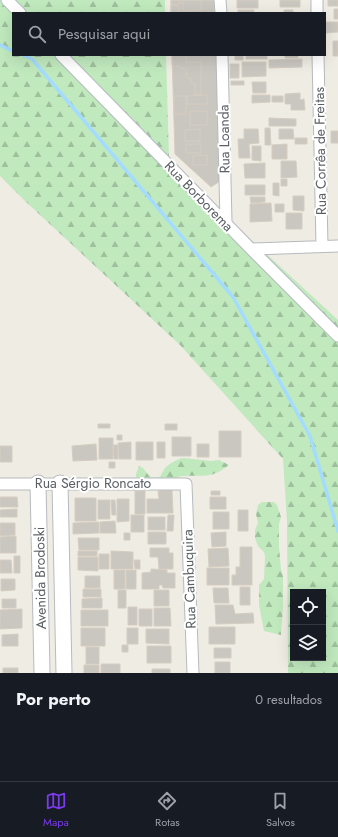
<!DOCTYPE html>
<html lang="pt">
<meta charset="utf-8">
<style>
body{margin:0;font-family:Jost,sans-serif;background:#242831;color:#f1f3f6}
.controls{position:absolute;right:12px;bottom:12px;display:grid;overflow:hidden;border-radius:0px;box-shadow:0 4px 16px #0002}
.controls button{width:36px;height:36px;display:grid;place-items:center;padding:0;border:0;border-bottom:1px solid #363941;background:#171b24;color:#f1f3f6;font:20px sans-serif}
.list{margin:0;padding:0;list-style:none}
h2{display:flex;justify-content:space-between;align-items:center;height:52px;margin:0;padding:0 16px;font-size:17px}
h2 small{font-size:13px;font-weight:400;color:#9ea1a6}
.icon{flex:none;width:22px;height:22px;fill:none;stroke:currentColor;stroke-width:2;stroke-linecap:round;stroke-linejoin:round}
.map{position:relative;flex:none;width:338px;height:673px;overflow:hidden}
.search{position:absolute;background:#171b24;box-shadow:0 4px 16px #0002;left:12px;right:12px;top:12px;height:44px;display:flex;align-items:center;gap:10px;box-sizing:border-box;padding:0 14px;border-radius:0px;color:#9ea1a6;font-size:15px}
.sheet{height:108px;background:#171b24}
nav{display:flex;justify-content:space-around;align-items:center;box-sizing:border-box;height:56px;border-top:1px solid #363941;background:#171b24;font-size:11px;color:#9ea1a6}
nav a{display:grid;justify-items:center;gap:2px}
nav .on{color:#7c3aed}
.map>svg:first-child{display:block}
.forest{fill:url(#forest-firs);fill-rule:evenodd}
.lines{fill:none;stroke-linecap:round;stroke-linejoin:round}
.stream{stroke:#a4dcff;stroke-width:3.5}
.building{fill:#cac6c0;stroke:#d5cdc1}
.street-casing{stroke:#b6babf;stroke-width:13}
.secondary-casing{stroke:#b7bbc1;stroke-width:17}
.street{stroke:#fff;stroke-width:11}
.secondary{stroke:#fff;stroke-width:15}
.labels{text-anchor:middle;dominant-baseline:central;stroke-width:4;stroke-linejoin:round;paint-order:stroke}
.street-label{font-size:14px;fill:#5b6065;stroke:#fff}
</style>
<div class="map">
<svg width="338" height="673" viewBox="0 0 338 673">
<defs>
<pattern id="forest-firs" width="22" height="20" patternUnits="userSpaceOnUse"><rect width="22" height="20" fill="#c0e9bd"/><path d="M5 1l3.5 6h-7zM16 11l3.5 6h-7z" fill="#9fc09d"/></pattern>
</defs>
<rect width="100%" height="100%" fill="#efece3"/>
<path class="forest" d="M0,0H165V13H13V55H166L169,158L220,211L338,320V673H288L287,521L283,459L180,345L24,200L0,176ZM293,592H323V658H293Z
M183,458L211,461L219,460L229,465C212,479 203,475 183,476C179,476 177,478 174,479C163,481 150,479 139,479L136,477V474L139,466L143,468L150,477C163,479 159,476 165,468C169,464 177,459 183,458Z
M262,502H274L277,505L281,517L279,524V548L281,569L283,576V607L281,635L264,631L259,605V585L264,579L265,556L264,552L258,546L255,538V530L258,523L256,514L258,505Z"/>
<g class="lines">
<path class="stream" d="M0,45L13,51
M23,55L32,59L233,297L310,436L338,531"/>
</g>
<path class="building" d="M171,0H180V4H171Z
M171,0H214V13H171Z
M183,0H201V10L183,11Z
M237,0H258V8H237Z
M280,0H300V7H280Z
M328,0H338V6H328Z
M171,6H179V12H171Z
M334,9H338V19H334Z
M238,10H254V13H238Z
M284,10H293V13H284Z
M325,22H338V32L326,33Z
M333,41H338V56H333Z
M172,55H186V62H201V94H195V84L191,83V78H187L186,69L172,65Z
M172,55H216L220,181L211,187L175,154Z
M235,55H243V60H235Z
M246,55H267V59H246Z
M285,55H298V58H285Z
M302,59V67L269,68V60Z
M242,62H266V76L242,77Z
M230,64H239V78H230Z
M231,81H244V85H231Z
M252,82H266V93H253Z
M300,93V100L304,99L305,110H291V104H285V94Z
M207,95V104H187V96Z
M252,95H270V102L252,103Z
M174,96H186V114H174Z
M272,96H283V102H272Z
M190,111H207V125H190Z
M269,118L296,119V126H269Z
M265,128H270L271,145H265Z
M200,129V141H185V130Z
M244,129H258L259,143L249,144L250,158H239L238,139H244Z
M279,129H293L294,139H279Z
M331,131H338V143H331Z
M295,138H307V144H295Z
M186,144H201V153H186Z
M287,144V159H272V145Z
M252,146H261V161L252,160Z
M207,155V165H193V156Z
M281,161H296L297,177L281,178Z
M265,163V178H245L244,164Z
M281,179H287V186H281Z
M273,183H279V196L273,195Z
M245,185H265V195H245Z
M293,196H304V211L293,210Z
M250,197H265V202L251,203Z
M271,203L272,221L250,222V204Z
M275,204H284V212H275Z
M286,213H302V229H286Z
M98,424H110V428H98Z
M165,424H177V430H165Z
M219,431H241V457H219Z
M117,435H122V440H117Z
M172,437H191V456H172Z
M99,438H113V459H99Z
M131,442V459H119L118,443Z
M136,442H153V460H136Z
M157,442H165V458H157Z
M96,444L97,460L73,461L72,446Z
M197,444H209V457H197Z
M113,445H118V459H114Z
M0,446H12V462H0Z
M109,462H115V468H109Z
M172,490L173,513H147V499H159L158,491Z
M135,491H145V514H135Z
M211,491H220V495H211Z
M0,497H17L18,507H0Z
M210,497H226V509H210Z
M75,498H96V521H75Z
M117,499H129V521L117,522Z
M98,500H110V519H98Z
M111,500H115L116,515H112Z
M17,509V517H0V510Z
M238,510H248V531H238Z
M213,512H229V529H213Z
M131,515H144V532H131Z
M168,515H174L173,531H167Z
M148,517H165V530H148Z
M115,521L116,533H100V522Z
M99,522V533L73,534V523Z
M0,523H15V535L0,536Z
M148,532H166V544H148Z
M226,532V546L212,547L211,533Z
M124,533H130V540H124Z
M16,536V553H0V537Z
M78,538H99V550H79Z
M240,547H252V585H232V575H236V567H240Z
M150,548H169V553H173V569H159L158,557H150Z
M228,548L229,566L209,567L208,549Z
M78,551H97V556H78Z
M111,551L133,552V569H111Z
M99,554H109V569H99Z
M14,556H20V573H14Z
M78,557H98V571L78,570Z
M0,560H11L12,573H0Z
M134,560H140V569H135Z
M207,568H229V585H207Z
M151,569L167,570V573H175V588H163L162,585H159V589H142V573L151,572Z
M114,570H125V589H114Z
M126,570H136V589H126Z
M85,576H100V588H85Z
M1,579H15V590L1,591Z
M240,587H250V605H240Z
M213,588H228L229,603H214Z
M83,589H101V597H83Z
M118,590H126V608H118Z
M154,590H169V606H154Z
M102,598V608H82V599Z
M2,599H16V608H2Z
M215,605H233L235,614L253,613L254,623L216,624Z
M128,607H137V625H128Z
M154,608H170L171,626H154Z
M22,609V628L0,629V610Z
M139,609H152V626H139Z
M81,610H108V626H81Z
M209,627H235V644H209Z
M81,628H105V646H81Z
M127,628H138V644H127Z
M146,629H169V644L146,643Z
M18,634V646H2V635Z
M122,645H128V652H122Z
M147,646H171V663H147Z
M86,647H99V664H86Z
M214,648H231V658H214Z
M215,662H230V673H215Z
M101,664H120V673H101Z
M84,665H99V673H84Z
M3,668H18V673H3Z
M152,669H170V673H152Z"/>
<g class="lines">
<defs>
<path id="street" d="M7,0L20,13
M220,0L221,13
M317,0V13
M61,55L251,249L338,336
M222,55L226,222
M318,55L322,246
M251,249L338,246
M0,484H186L193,673"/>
<path id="secondary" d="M38,483L42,673
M60,483L64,673"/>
</defs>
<use href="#street" class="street-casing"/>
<use href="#secondary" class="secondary-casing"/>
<use href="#street" class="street"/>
<use href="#secondary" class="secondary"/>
</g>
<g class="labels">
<g class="street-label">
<text transform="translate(224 139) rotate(-91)">Rua Loanda</text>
<text transform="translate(320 151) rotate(-91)">Rua Corrêa de Freitas</text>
<text transform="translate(199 196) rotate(46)">Rua Borborema</text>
<text x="93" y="483">Rua Sérgio Roncato</text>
<text transform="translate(40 578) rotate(-91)">Avenida Brodoski</text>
<text transform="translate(189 579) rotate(-92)">Rua Cambuquira</text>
</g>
</g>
</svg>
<div class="controls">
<button><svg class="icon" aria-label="locate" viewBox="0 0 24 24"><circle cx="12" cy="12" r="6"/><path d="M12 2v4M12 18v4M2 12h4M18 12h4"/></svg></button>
<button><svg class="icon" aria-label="layers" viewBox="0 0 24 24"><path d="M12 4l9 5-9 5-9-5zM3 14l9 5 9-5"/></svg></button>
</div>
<div class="search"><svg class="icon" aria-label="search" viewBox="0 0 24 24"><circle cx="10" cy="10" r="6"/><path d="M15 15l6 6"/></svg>Pesquisar aqui</div>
</div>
<section class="sheet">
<h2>Por perto<small>0 resultados</small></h2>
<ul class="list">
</ul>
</section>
<nav>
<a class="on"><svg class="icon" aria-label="map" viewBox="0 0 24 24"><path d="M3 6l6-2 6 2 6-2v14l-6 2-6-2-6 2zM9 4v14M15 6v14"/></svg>Mapa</a>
<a><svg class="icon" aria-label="directions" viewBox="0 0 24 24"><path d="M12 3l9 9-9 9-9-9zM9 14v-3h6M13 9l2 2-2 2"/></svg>Rotas</a>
<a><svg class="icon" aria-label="saved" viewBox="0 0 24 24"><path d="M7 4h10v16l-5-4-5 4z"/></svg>Salvos</a>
</nav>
